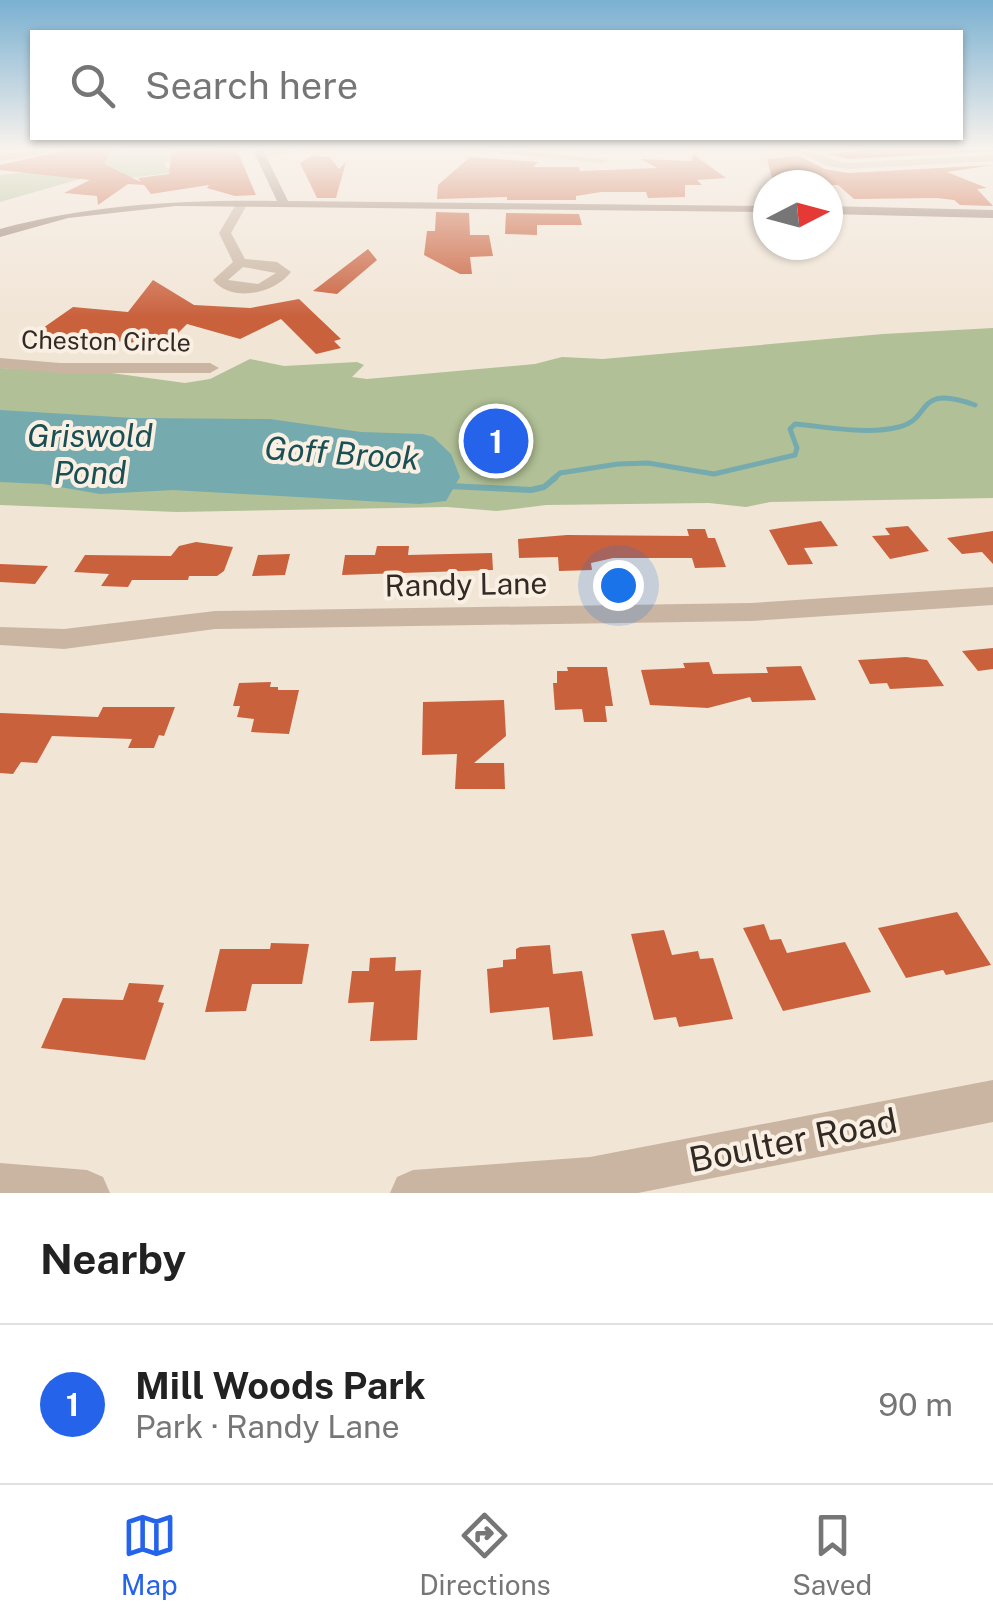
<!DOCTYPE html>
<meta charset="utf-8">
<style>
body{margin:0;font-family:"Public Sans",sans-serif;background:#f6f6f6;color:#222}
.compass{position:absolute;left:753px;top:170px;width:90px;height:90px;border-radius:50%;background:#fff;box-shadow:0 2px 8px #0004;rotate:84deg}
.you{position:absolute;left:618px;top:585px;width:35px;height:35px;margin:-25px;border:8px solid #fff;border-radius:50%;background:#1a73e8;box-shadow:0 0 0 15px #1a73e833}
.badge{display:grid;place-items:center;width:65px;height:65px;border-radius:50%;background:#2563eb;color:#fff;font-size:32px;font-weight:700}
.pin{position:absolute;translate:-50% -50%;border:5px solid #fff;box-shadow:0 2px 10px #0006}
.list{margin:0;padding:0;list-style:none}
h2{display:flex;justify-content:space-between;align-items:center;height:130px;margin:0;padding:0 40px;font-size:42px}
h2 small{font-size:32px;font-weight:400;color:#767676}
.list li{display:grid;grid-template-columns:65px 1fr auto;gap:30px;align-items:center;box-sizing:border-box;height:160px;padding:0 40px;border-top:2px solid #e0e0e0}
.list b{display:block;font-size:38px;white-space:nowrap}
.list p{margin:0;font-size:32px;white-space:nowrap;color:#767676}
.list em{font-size:32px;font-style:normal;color:#767676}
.icon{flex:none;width:55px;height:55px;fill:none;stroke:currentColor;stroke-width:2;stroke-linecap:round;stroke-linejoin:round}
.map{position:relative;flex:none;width:993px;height:1193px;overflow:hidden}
.search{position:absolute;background:#fff;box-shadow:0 2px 8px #0004;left:30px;right:30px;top:30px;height:110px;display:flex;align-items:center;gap:25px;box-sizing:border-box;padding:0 35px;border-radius:0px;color:#767676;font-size:38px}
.sheet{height:290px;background:#fff}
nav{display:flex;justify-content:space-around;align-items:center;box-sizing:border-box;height:140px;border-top:2px solid #e0e0e0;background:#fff;font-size:28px;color:#767676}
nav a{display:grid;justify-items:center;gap:5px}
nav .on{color:#2563eb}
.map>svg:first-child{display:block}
.green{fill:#b1c096}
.water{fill:#75abae}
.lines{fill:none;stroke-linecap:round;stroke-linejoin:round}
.stream-far1{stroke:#75abae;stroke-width:5}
.stream{stroke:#75abae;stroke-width:6}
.building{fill:#c9613d}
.street{fill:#c9b5a2;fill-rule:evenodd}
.secondary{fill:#9c8374;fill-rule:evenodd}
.labels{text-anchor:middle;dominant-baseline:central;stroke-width:8;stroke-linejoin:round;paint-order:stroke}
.far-street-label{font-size:25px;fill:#332a25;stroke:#f9efe2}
.street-label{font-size:30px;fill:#332a25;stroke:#f9efe2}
.water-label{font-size:32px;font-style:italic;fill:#1a5055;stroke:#f9efe2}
.near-street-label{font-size:35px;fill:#332a25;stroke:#f9efe2}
</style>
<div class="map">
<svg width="993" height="1193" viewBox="0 0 993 1193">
<rect width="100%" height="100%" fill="#f1e5d6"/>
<path class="green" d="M128,150H165L188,157L165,162L166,168L174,169L169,173L113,180L80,179L0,202V175L37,171Z
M993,328V498L770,502L746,507L709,503L546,505L497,511L447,507L177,512L0,505V368L104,372L185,383L210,379L250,359L284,366L357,362L364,365L352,377L367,379L535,364L562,357L603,359L883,334Z"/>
<path class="water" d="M0,410L133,418L270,419L361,432L423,434L433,437L451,454L460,477L446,501L419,504L173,490L100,494L43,484L0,482Z"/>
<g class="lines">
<path class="stream-far1" d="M552,480L560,473L618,464L648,463L714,474L795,455L797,448L790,429L795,424C829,427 866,435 899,427C933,419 914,383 975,405"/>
<path class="stream" d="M449,486L531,490L544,487L555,478"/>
</g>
<path class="building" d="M67,150H112L104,164L141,182L138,178L169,174L172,151L237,150L256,195L235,196L207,188L209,185L151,194L144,185L128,184L98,205L97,196L64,193L90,180L0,170V165Z
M864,150H993V151L849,159L827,154Z
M693,154L726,178L697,180L702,185H685V197L648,198L646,192H601L576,196V200H507V197L437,199L438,185L470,157L538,162L533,167H579L580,171L657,168L641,159L692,161Z
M312,156L330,157L339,169L346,162L336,198H317L300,163Z
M799,156L825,169L848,173L993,165L947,172L987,188L977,189L993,206L960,205L954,200L937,198L854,199L838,185H774L767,159Z
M436,212L469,213L470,235H489L493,256L470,257L472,274H460L424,255L427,231H435Z
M506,213L579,214L582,225H537V235L505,234Z
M368,249L377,260L337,294L313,291Z
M153,280L194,305L250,308L299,299L341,339L334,341L341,348L316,354L281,319L240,339L187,324L166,345L33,335L73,307L128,312Z
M821,521L838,546L804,548L813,564L788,565L769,530Z
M908,526L929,551L890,559L872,536L890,535L885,528Z
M687,529H705L708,538H715L726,567L695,568L692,558H613L591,563L592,570L559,571L558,557L519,558L518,539L567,535L689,536Z
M993,531V564L982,552L962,554L947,538Z
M196,542L233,547L224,571L217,576H189L188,580H132L128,587L101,586L109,574L74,572L85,555L171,556L179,546Z
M377,546H409L408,555L492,553L493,570L342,575L345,555H375Z
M290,554L285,575L252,576L258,555Z
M0,564L48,566L35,584L0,582Z
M993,648V669L978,671L962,651Z
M906,657L927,660L944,686L890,689L887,683L870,684L858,660Z
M709,662L713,674L768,673L766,667L801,666L816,700L752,702L750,697L708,708L650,705L641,670L685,668L683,663Z
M567,667H607L613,706H605L607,722H584L582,709L555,710L553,683H557V671H568Z
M271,682L270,687H278V690H299L289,734L251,732L254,719L237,717L240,706H233L239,683Z
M504,700L506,736L474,763H504L505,789H455L457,754L422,755L423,702Z
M103,707H175L164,736L159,735L154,748H128L132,739L52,736L37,763L21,762L13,774L0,773V713L98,717Z
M957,912L991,965L946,975L943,970L906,978L878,928Z
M764,924L770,940L781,939L787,953L845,942L871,992L783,1011L743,928Z
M664,930L672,955L698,951L700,959L713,958L733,1019L679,1027L676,1017L654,1020L631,934Z
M271,943L309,944L302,984H252L246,1011L205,1012L220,949H270Z
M550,945L553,974L582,971L593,1036L553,1040L549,1007L490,1013L487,969L503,967V960L516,959V949L520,947Z
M396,957L395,971L421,970L417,1040L370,1041L374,1002L348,1003L352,971H369L370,958Z
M129,983L164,985L158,1002L164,1003L145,1060L41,1048L63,998L123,1000Z"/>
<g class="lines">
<path class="street" d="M34,150H63L0,161V155Z
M307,150L260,157L255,154Z
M470,150H517L608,160L603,163Z
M795,150C814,150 830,161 849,163L993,155V161L849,169L827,166Z
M238,201L248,203L231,233L245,259L277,262L291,272C274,294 232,303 213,280L233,262L219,233ZM243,267L276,273L258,284L228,280Z
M0,358L60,363H210L219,368L210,373H60L0,368Z
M993,587V605L751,621L215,629L64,649L0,645V627L64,629L215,611L751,603Z
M993,1080V1122L638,1193H390L397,1177L413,1170L590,1157Z
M0,1163L87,1170L103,1177L110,1193H0Z"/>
<path class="secondary" d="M253,150H263L288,201L768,206V212L176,206L68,218L0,237V229C94,204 180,200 277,201Z
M828,206L993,210V218L828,214Z"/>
</g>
<linearGradient id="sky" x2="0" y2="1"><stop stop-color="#7ab0d1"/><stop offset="0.47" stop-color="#f9f3ed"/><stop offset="1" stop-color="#f9f3ed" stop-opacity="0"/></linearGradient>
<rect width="993" height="317" fill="url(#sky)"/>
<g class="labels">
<g class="far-street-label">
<text transform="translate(106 341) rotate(1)">Cheston Circle</text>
</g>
<g class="street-label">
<text transform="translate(466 584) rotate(-1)">Randy Lane</text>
</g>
<g class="water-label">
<text x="90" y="435">Griswold<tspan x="90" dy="37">Pond</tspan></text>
<text transform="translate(342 453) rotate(4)">Goff Brook</text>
</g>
<g class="near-street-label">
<text transform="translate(793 1140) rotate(-11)">Boulter Road</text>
</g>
</g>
</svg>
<svg class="compass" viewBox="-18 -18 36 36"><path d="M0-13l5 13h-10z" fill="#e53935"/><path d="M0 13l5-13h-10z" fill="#767676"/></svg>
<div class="you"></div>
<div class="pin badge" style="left:496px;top:441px">1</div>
<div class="search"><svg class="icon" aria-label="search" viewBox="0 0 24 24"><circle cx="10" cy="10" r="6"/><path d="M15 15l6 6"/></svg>Search here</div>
</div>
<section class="sheet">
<h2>Nearby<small></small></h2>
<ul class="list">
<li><span class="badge">1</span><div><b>Mill Woods Park</b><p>Park · Randy Lane</p></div><em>90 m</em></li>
</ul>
</section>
<nav>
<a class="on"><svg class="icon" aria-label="map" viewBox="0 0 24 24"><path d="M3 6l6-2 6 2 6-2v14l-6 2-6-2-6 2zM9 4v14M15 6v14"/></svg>Map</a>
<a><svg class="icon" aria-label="directions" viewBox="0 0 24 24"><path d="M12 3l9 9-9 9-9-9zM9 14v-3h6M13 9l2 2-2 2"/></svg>Directions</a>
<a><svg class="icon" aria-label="saved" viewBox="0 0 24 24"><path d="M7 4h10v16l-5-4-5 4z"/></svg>Saved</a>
</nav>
